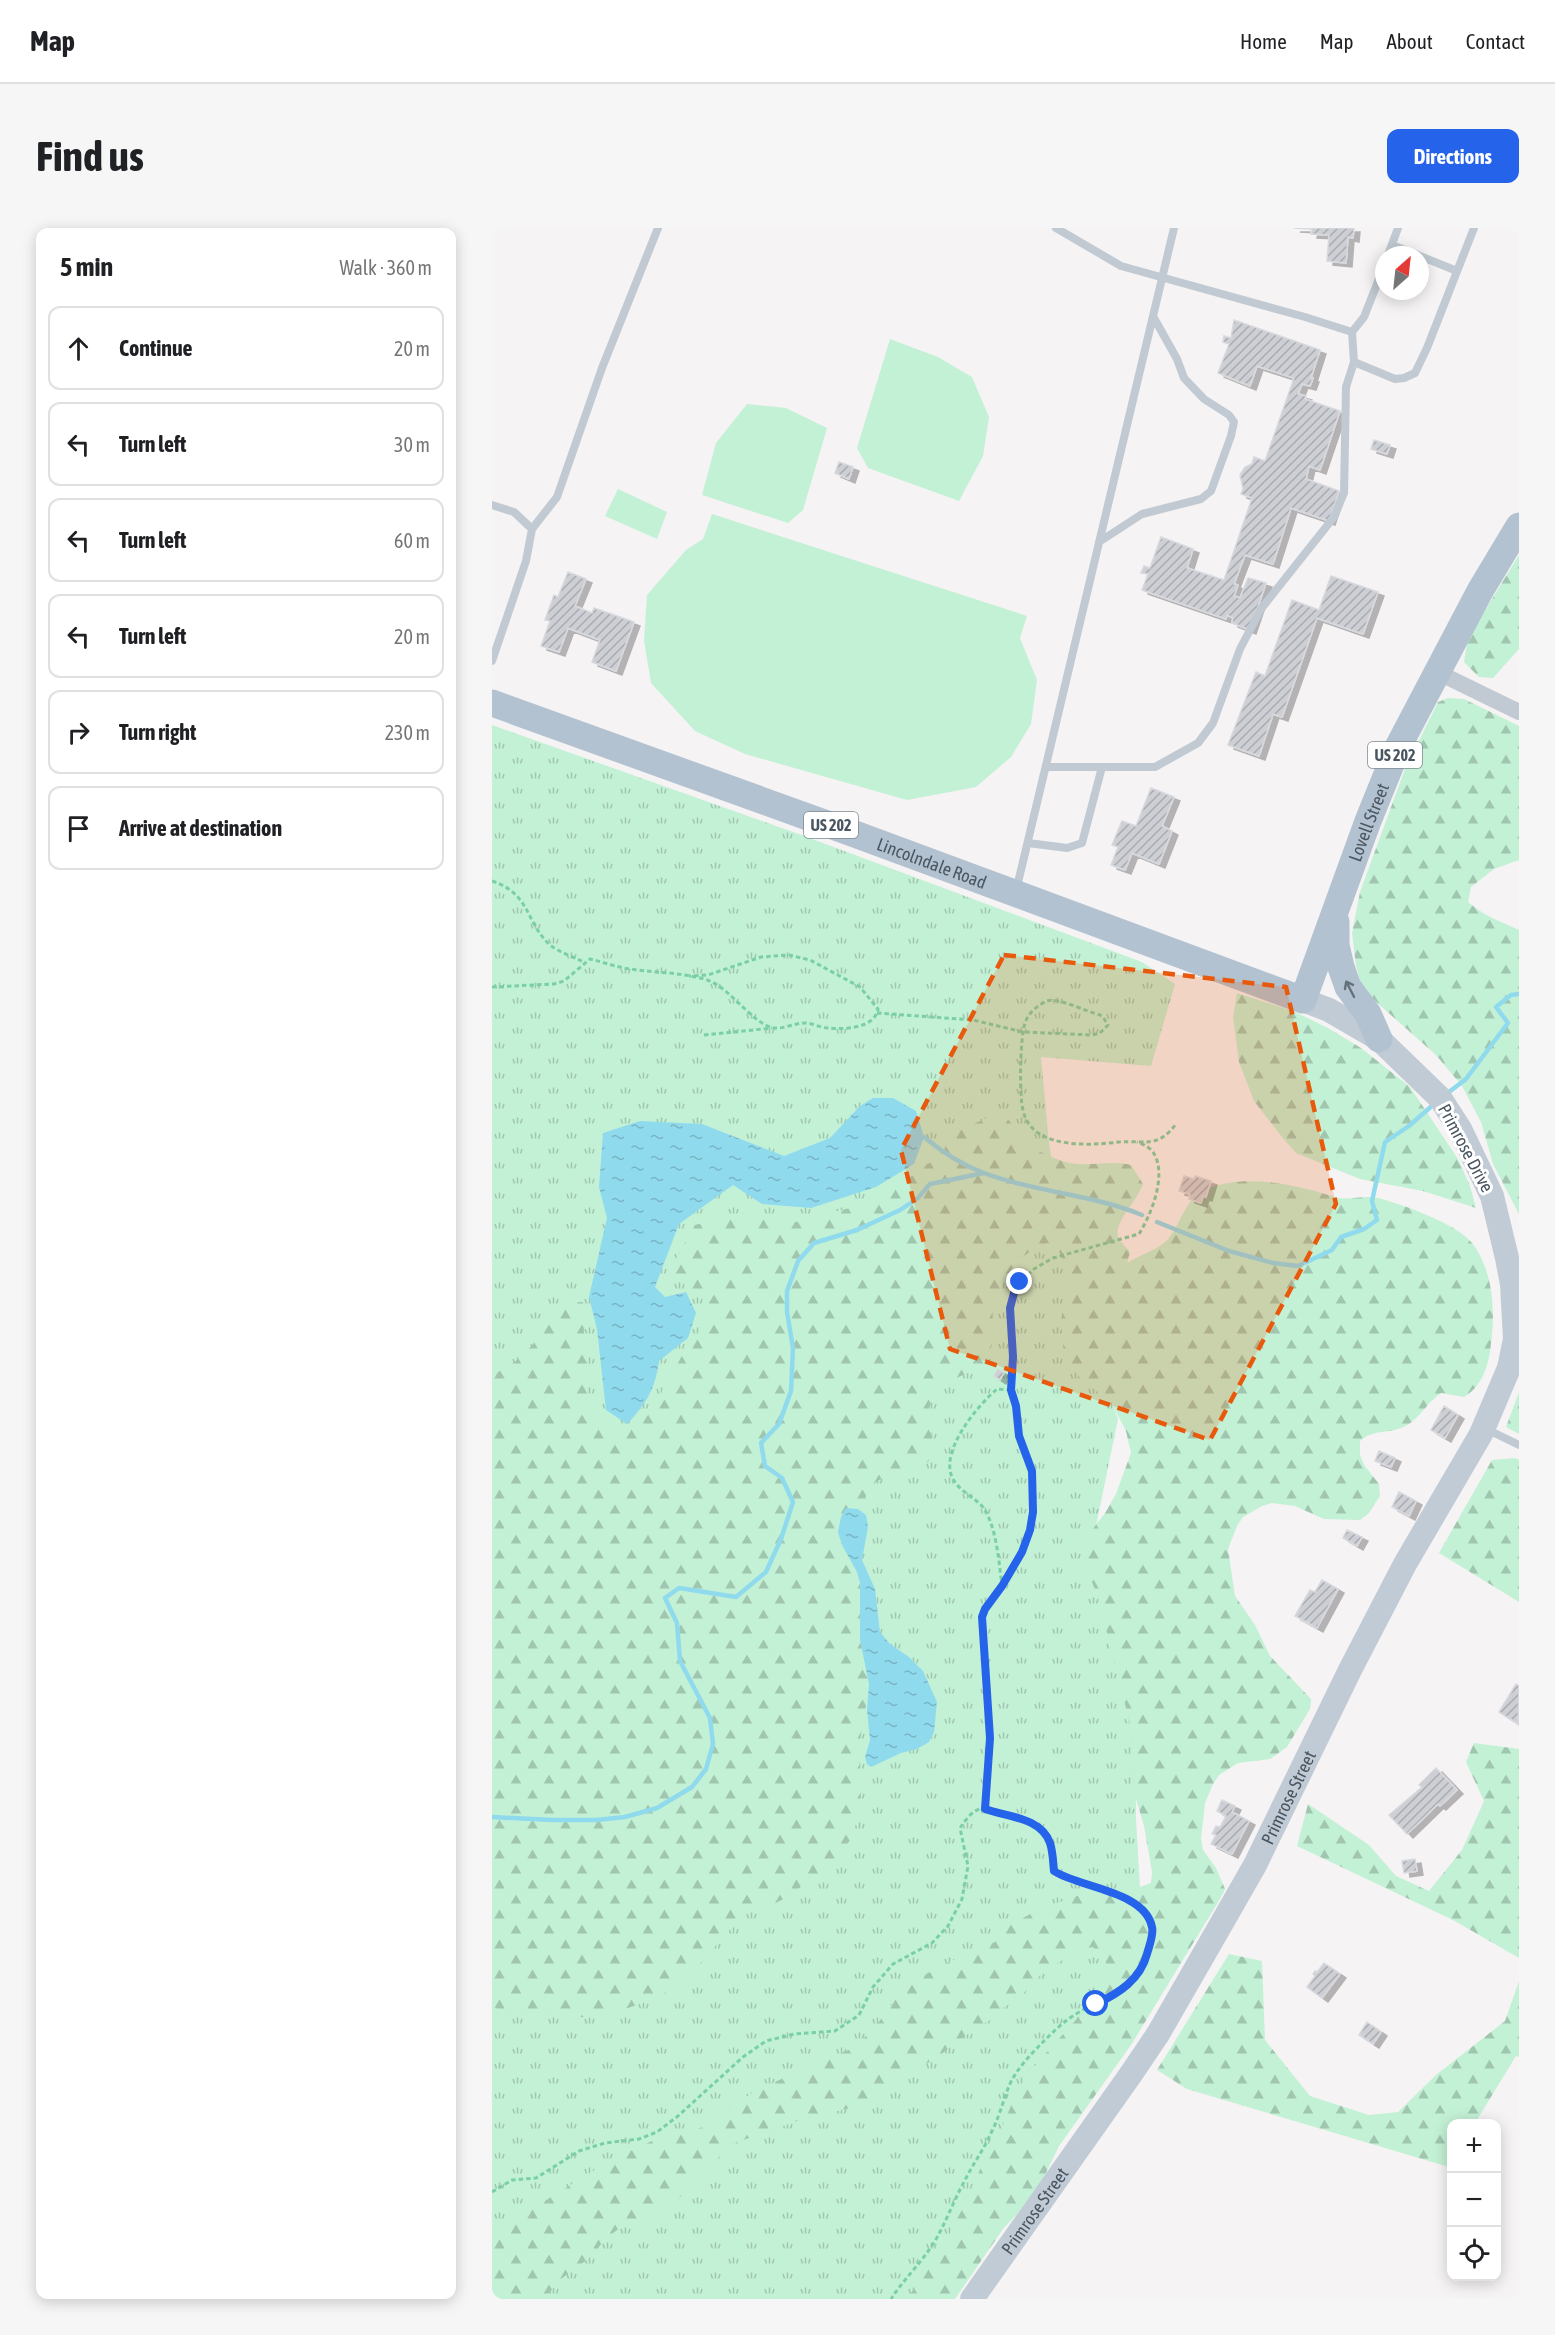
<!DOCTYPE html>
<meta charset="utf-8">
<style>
body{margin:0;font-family:"Asap Condensed",sans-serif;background:#f6f6f6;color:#202124}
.controls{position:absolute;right:18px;bottom:18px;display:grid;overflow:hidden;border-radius:12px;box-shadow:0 3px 15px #0003}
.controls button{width:54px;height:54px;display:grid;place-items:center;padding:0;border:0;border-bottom:2px solid #e0e0e0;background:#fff;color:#202124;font:30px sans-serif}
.compass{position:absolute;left:883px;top:18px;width:54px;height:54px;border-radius:50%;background:#fff;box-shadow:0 3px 15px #0003;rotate:27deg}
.stop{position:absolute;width:18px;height:18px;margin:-14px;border:4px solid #2563eb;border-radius:50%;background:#fff}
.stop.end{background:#2563eb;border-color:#fff;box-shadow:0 2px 6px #0008}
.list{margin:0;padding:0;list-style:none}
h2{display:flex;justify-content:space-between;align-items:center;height:78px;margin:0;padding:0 24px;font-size:26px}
h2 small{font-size:20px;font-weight:400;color:#757577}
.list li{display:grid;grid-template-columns:39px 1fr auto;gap:18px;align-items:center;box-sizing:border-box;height:84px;margin:0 12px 12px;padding:0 12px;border:2px solid #e0e0e0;border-radius:12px}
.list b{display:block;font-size:22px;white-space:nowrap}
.list em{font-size:20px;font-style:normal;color:#757577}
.icon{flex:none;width:33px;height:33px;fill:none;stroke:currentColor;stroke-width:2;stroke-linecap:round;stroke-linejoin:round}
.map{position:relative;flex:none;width:1027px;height:2071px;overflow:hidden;border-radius:12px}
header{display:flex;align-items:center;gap:36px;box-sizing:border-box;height:84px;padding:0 30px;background:#fff;border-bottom:2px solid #e0e0e0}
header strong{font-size:28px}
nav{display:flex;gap:33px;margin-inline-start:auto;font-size:21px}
.intro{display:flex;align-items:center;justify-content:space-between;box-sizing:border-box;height:144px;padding:0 36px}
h1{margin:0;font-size:42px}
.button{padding:15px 27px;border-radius:12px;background:#2563eb;color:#fff;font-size:21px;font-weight:700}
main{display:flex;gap:36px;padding:0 36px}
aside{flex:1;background:#fff;border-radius:12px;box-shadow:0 3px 15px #0003}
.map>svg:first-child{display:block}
.grass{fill:url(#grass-tufts)}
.forest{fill:url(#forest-firs)}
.pitch{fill:#c3f1d5}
.water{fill:url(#water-ripples)}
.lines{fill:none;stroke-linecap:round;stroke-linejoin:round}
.stream{stroke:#90daee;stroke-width:4.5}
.building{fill:url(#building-hatch);stroke:#d7d9de;stroke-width:1.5;filter:url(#shadow)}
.path{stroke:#7ad0a6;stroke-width:3;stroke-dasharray:4.5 3;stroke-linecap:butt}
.lane{stroke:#c1cad2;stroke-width:8}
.street{stroke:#c1cad2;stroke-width:16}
.secondary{stroke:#c1cbd6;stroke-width:24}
.primary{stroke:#b3c2d1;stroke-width:27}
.oneway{stroke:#64717d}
.route{stroke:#2563eb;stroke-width:8}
.marked{fill:#e8590c;fill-opacity:0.2;stroke:#e8590c;stroke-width:4.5;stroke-dasharray:12 8;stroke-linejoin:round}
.labels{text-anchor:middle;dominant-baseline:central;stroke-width:6;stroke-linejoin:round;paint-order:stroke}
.shield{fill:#fff;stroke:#808990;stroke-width:1.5}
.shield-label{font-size:16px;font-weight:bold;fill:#4a5661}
.street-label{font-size:18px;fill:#4a5661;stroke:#fff}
</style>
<header>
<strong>Map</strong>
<nav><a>Home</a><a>Map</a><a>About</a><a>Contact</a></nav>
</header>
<div class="intro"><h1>Find us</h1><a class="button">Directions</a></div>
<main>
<aside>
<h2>5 min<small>Walk · 360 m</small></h2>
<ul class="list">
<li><svg class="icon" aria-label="ahead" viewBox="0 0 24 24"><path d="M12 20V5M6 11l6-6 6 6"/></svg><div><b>Continue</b></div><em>20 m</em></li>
<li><svg class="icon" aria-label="left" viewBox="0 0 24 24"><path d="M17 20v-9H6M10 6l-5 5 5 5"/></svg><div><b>Turn left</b></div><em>30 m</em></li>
<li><svg class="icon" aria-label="left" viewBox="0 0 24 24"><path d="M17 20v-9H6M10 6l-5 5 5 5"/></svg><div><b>Turn left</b></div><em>60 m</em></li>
<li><svg class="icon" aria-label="left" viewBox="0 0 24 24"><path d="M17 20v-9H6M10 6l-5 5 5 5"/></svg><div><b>Turn left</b></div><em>20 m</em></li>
<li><svg class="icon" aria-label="right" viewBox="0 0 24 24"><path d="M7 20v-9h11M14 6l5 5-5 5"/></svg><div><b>Turn right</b></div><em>230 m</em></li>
<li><svg class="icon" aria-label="arrive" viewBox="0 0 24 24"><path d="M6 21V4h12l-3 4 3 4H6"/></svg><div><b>Arrive at destination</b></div></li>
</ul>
</aside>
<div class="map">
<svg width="1027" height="2071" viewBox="0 0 1027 2071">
<defs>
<pattern id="grass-tufts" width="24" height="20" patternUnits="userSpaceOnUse" patternTransform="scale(1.5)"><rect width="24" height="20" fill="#c3f1d5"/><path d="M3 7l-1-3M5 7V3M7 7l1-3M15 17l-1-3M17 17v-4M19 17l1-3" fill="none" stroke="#a0c6b0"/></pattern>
<pattern id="forest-firs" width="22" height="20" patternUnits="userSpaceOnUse" patternTransform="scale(1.5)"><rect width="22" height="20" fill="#c3f1d5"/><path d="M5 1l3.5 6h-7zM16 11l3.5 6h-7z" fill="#a0c6b0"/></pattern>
<pattern id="water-ripples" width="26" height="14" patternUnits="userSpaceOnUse" patternTransform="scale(1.5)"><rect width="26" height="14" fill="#90daee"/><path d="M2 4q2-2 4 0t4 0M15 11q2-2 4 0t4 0" fill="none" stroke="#78b4c4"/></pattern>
<pattern id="building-hatch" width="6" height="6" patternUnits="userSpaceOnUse" patternTransform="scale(1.5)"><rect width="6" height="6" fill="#cdcfd5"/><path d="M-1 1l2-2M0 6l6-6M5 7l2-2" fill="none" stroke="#a8abb0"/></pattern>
<filter id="shadow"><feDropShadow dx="6" dy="4" stdDeviation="0" flood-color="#0004"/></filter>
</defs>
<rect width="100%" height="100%" fill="#f5f3f3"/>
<path class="grass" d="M0,497L304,605L650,734L683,756L659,838L549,829L557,916L585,1078L626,1191L597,1332L643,1462L644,1591L650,1696L430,2071H0Z"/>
<path class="forest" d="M1027,327V421L1001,450L987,449L972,434L976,410Z
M956,470L972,471L1027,498V632L1002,641L979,659L976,674C992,688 1008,693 1027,702V986L1001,936L989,894L970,858L944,827L882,772L869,756L864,738L860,705L868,664L913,541L946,474Z
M745,765L801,783L836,800L869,820L918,859L966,931L978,958L984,980L931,963L868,951L804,925L790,909L762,873L747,834L741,789Z
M508,887C522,893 521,900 529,910C537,921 558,928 570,933C592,941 616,931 639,937L651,956C646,972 622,994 626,1008C627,1013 634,1019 638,1024L635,1035C646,1028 661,1023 671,1016C687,1004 691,972 712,962C744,948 782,953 815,961C825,963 835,967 846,970C859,972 872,967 886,970C910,976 965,996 980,1015C999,1039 1003,1076 1000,1106C998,1130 994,1156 972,1169L949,1165C934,1175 926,1194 909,1200C893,1206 882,1201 868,1213V1227L872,1237L887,1256L888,1268L876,1286L868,1292L832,1291L803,1278L780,1275L770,1278L751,1289L745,1298L736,1321L743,1368L763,1397L778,1428L819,1471L818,1481L795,1519L778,1531L746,1535L727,1547L721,1556L713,1575L709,1611L711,1622L724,1640L733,1661L728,1671L639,1817L567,1918L552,1949L526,1985L511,2001L463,2071H415L449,2021L480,1963L491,1933L505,1911L527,1859L546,1834L583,1793L613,1748L614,1735L601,1719L590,1721L553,1742L528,1769L508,1782L499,1792L488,1797L444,1830L416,1847L399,1861L358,1880L305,1893L240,1916L180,1977L161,1989L129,1999L112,2012L104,2023L96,2031L69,2051L52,2071H0V1992L15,1990L48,1976L117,1933L179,1904L203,1902L213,1898L260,1865L325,1834L357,1822L367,1815L384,1798L410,1762L417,1755L459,1733L503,1714L508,1703L547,1681L591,1666L625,1667L659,1655L660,1644L652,1598L639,1554V1500L606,1369L594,1339L595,1314L600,1302L613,1285L624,1266L639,1225L634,1203L619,1174L591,1153L577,1137L572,1127L569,1093L575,1049L574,1039L565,1019L555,1015C529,1026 520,1037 508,1062C506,1067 502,1073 501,1079C499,1100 506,1112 493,1132C479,1152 453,1144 440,1173C430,1193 448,1214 438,1231C434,1238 416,1250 408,1251C402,1252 395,1250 390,1251C382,1253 378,1261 374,1267L365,1344L373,1354L379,1449L367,1518L369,1578L360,1610L339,1636L294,1670L273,1680L251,1686L194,1752L164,1770L108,1790L17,1785L0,1778V1146C18,1142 39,1120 50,1105C64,1087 60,1074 91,1074L92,1107L95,1118V1166L100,1188L108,1197L119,1203H132L147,1196L158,1185L191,1126L205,1109L217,1075L211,1068L193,1057L177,1043L203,997L247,985L304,994L358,980L400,960L428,943L452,922L457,911L466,903L497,889Z
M1027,1164V1206L1014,1199Z
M1023,1230L1027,1232V1374L947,1325L1000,1232Z
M982,1515L1027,1521V1730L961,1692L805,1618L816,1576L877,1617L904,1648L937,1663L970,1622L992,1573L974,1534Z
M737,1726L770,1733L773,1812L818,1868L877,1887L906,1884L944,1847L1013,1793L1027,1753V1829L1024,1828L983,1895L960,1896L959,1934L957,1939L695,1861L665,1842Z"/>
<path class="pitch" d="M398,111L446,129L480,149L497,189L491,228L467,273L376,240L365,220Z
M255,176L294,180L335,200L311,282L296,295L210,267L224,215Z
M126,261L175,284L165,311L113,288Z
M220,286L535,388L528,410L545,452L539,496L519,529L484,559L415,572L253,526L203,503L159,455L152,413L155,367L194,322L211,311Z"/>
<path class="water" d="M381,870H401L424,883L432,909L422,936L384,959L319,980L270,976L241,957L187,996L163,1059L173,1069L194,1064L204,1085L196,1110L167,1133C163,1161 155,1175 135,1196L114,1182L105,1101L97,1069L115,990L107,959L111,905L148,893L210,896L292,928L338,910L368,878Z
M354,1280L366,1281L374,1287L376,1299L370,1332L383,1361L388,1404L398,1416L417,1429L431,1443L445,1474L442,1504L437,1514L425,1521L409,1525L379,1539L375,1536L373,1529L378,1512L375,1482L377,1456L368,1412V1355L365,1344L350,1317L346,1304L349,1289Z"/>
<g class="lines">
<path class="stream" d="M953,867L974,851L1016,795L1004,779L1019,767L1027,766
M432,909C450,924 470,937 492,945C542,964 599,966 650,987
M665,994L737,1023L781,1035L806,1038L840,1022L849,1009L872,1001L885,992L880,973L893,914L917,898L942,876
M0,1589L60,1592H104L133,1589L165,1580L200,1559L214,1541L221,1516L218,1490L188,1433L185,1395L173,1370L187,1360L244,1369L274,1344L289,1311L301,1274L290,1250L273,1238L269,1215L287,1196L299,1163L301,1120L295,1084V1063L306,1033L322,1015L365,1002L408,982L426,970L438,956L492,945"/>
</g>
<path class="building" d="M802,0H862L861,10L856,9L854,35L835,33L837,7L819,6L820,1Z
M742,92L828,122L819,150H821L818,158L810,156L806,166L814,168L813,171L848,183L828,242L817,238L814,251L847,263L837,293L799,280L781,336L753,327L742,356L746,357L742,368L748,370L756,350L774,355L758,402L740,395L741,390L735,387L734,391L650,362L656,346L649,345L652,338L658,340L669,309L701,321L695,340L732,352L760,270L749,266L751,261L748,247L753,239L760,236L762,229L773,233L802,150L765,138L758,158L726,145L737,116L731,114L732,108L739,110Z
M882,212L898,217L895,226L879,221Z
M347,234L361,239L357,251L343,245Z
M76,344L94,351L83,378L100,385L102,380L142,394L124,443L100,434L108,412L76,400L67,424L49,418L58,393L53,392L62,367L66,369Z
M839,348L886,364L871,406L825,390L790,489L781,486L767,528L736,517L764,444L773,448L800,372L827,382Z
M659,560L682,569L670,598L680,603L667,636L640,625L633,642L619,637L626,619L620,617L630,593L644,598Z
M692,948L702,951L703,948L719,953L714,969L711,968L709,975L697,971L698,966L687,963Z
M506,1141L512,1145L508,1152L502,1148Z
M952,1178L966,1187L953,1210L939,1202Z
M887,1223L903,1230L899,1239L883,1233Z
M907,1264L924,1273L917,1288L900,1279Z
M855,1302L870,1309L865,1318L851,1310Z
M830,1352L846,1361L825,1400L803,1388L818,1362L823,1364Z
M1024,1456L1027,1458L1026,1496L1007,1484Z
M944,1540L965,1562L948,1578L946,1576L915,1606L897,1587L930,1559L927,1557Z
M730,1572L743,1578L740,1584L757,1593L740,1626L719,1616L724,1607L720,1606L724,1598L728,1599L734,1588L725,1583Z
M923,1631L925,1643L912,1645L910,1633Z
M832,1735L848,1746L830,1770L815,1759L823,1748L821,1746L823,1743L825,1744Z
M875,1794L889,1804L881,1816L867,1807Z"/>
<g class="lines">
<path class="path" d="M0,653C39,666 33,694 58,717C67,724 81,729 92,734
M0,759L62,756L72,753L98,731C111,734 124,739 138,741C163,745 190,744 215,752C239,760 260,796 282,800C292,801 303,795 313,795C321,795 328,800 336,800C352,802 383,800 386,781L368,759L318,732L297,727L269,729L216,747L197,748
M385,785L481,792L531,804L600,807L608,805L616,797L611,789L608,787C595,784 566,769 555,773C546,777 536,785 533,795C528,810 527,867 531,882C533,892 538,899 546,905C567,919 603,917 627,914C654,912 665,921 684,896
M212,807L280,800
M519,1162L505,1161C485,1178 443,1228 463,1254C470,1265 486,1271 493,1282C505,1303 507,1335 510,1358L530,1324L538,1302L541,1284L540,1243L527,1208L524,1178L519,1162L521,1129L518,1095L522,1065L528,1054L542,1041L561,1030L647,1006C659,987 676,946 661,924C657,919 651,916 645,914
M493,1581L498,1510L490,1389L493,1381L510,1358
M0,1964L20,1952L44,1950L87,1923L113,1915L147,1911L165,1904L186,1888L251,1829L274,1813L302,1806L343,1803L367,1787L381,1759L401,1736L440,1715L456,1698L470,1671L476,1638L468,1600C473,1593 480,1582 489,1581C495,1580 501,1584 507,1586C524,1590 542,1591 554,1606C562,1616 560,1631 563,1643C586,1658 657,1666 661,1700C661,1707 658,1716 656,1723C645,1764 616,1766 584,1786C572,1793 561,1804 550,1815C539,1826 523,1843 517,1858C511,1873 507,1890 499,1905C492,1921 481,1936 473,1952C462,1972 454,1994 443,2013C430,2034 412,2051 399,2071"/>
<path class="lane" d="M564,0L629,38L813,89L860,104L872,89L892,38
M900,17L926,27
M896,27L906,0
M928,28L965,43
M860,104L862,134L903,151L912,150L923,145L935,120L982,0
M0,277L22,284L40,301L34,333L0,433
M40,301L65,269L110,140L166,0
M607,314L650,286L709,271L719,263L739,208L742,194L737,187L712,171L692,150L685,131L662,90
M554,539H663L706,515L721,495L748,421L769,381L842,289L852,265L854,159L862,134
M536,615L575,620L590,615L610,539
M524,663L682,0
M992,1200L1027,1217"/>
<path class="street" d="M945,444L1027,484"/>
<path class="secondary" id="s1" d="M480,2071L639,1846L666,1806L727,1700L763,1637L858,1442L913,1336L989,1206L1017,1140L1023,1111L1020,1056L1015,1030L1000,968L968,901L948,870L887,811L837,782L811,772"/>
<g class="primary">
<path id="s2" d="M0,475L360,605L811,772L876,593L906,519L988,363L1027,298"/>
<path d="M844,694V717L849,739L856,759L876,786L887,811"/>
</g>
</g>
<defs><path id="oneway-shaft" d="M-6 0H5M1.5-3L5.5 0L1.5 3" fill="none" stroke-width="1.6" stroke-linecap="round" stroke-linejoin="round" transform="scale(1.5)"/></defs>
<use class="oneway" href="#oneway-shaft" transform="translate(858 761) rotate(-117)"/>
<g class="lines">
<path class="route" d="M528,1054L522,1065L518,1080L521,1129L519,1162L524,1178L527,1208L540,1243L541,1284L538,1302L530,1324L510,1358L493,1381L490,1389L498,1510L493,1581C515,1589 549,1589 558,1615C561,1624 561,1634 562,1643C588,1660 653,1663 660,1699C662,1707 657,1718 655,1726C648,1752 627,1765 604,1776"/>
</g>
<path class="marked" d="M512,727L794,759L844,976L718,1212L458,1121L409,922Z"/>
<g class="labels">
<g class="shield">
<rect x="876" y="514" width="54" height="26" rx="4.5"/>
<rect x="312" y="584" width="54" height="26" rx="4.5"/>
</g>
<g class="shield-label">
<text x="903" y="527">US 202</text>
<text x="339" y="597">US 202</text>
</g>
<g class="street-label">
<text stroke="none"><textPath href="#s2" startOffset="1053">Lovell Street</textPath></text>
<text stroke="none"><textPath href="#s2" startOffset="468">Lincolndale Road</textPath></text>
<text transform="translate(974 920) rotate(62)">Primrose Drive</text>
<text stroke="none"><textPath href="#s1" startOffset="594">Primrose Street</textPath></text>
<text stroke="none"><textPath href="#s1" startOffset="108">Primrose Street</textPath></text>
</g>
</g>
</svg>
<div class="controls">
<button>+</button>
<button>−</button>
<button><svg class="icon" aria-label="locate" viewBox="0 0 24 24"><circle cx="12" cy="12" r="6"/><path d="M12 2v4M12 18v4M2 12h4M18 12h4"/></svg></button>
</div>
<svg class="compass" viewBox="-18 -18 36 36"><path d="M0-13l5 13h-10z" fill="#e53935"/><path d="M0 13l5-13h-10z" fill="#757577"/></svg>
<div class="stop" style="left:604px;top:1776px"></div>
<div class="stop end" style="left:528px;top:1054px"></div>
</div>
</main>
